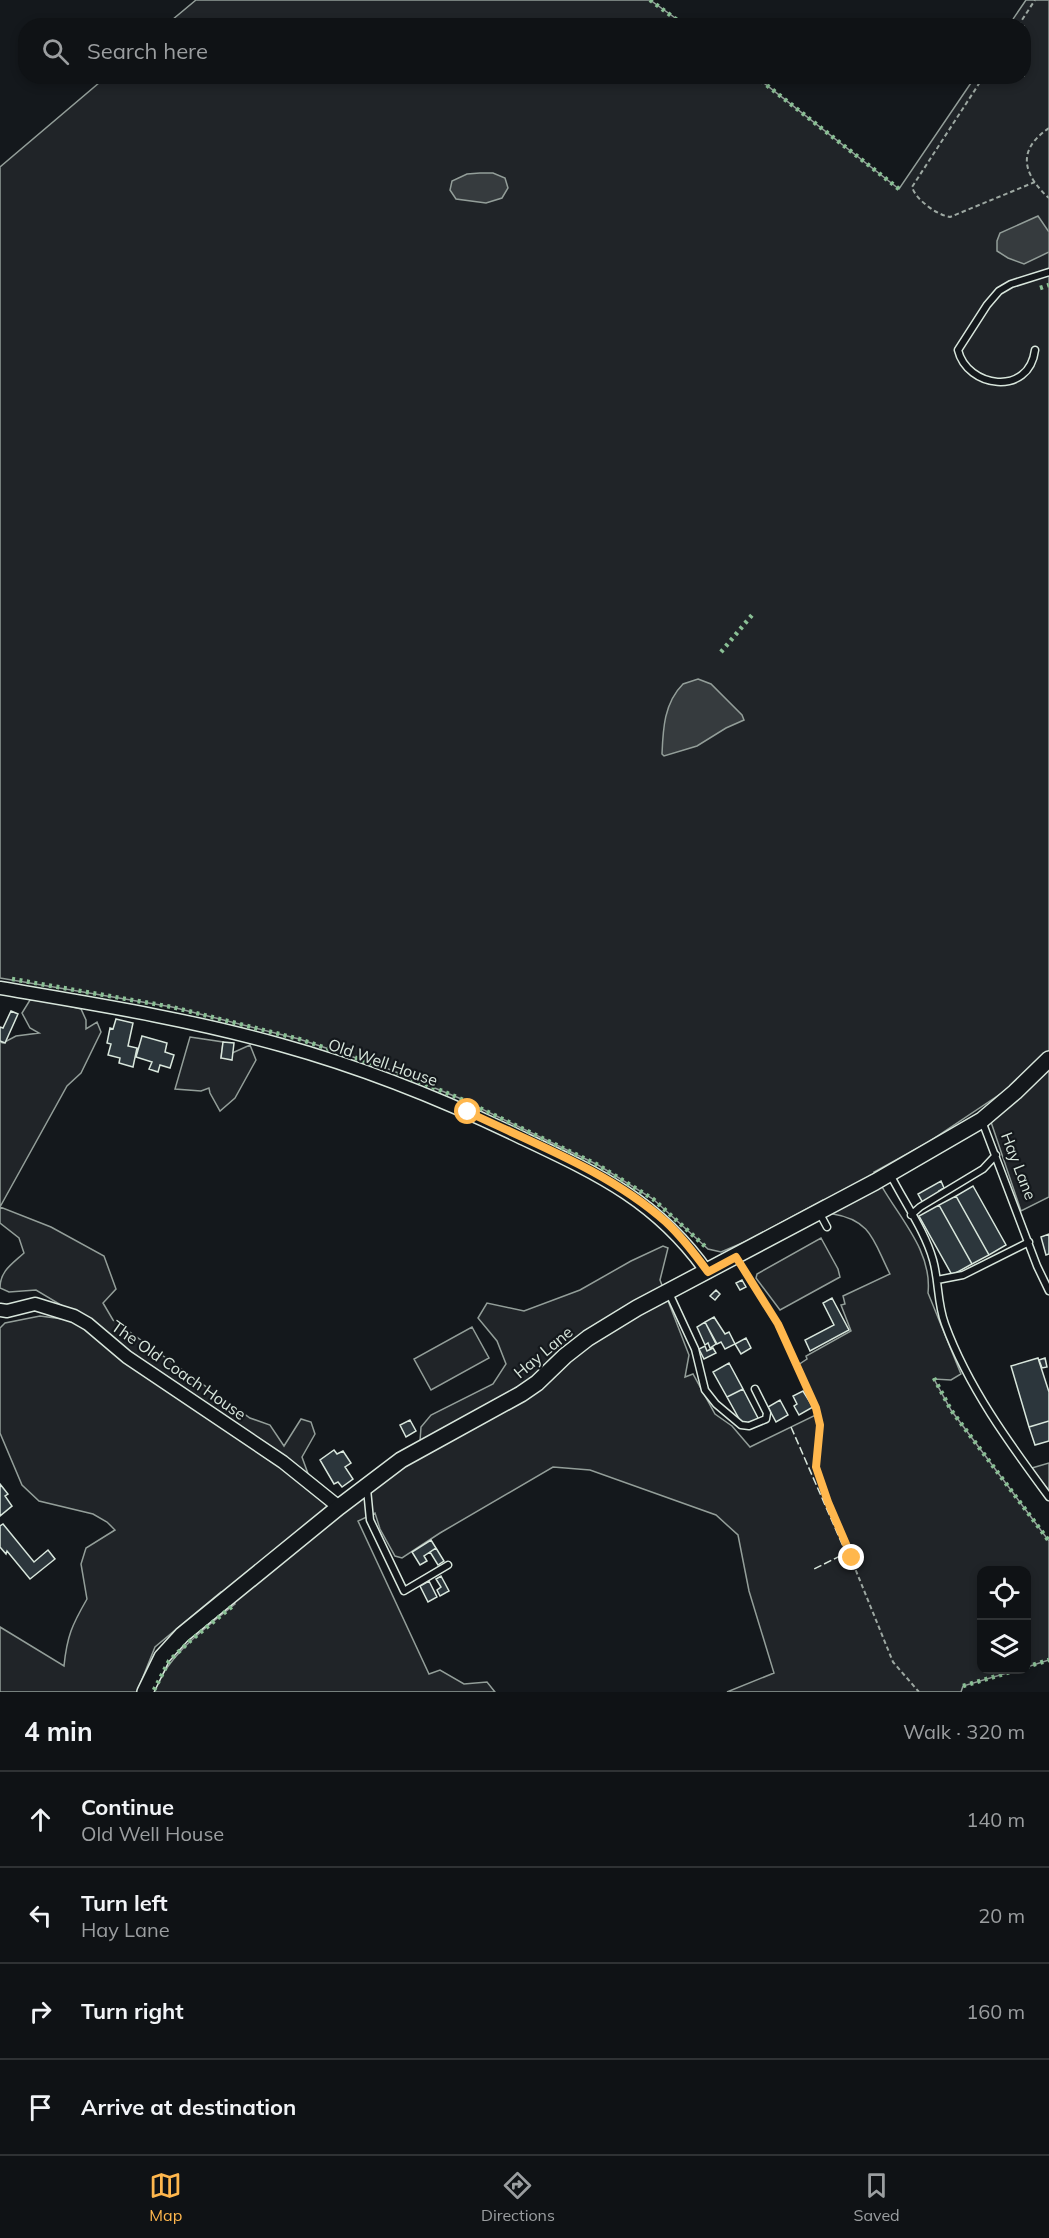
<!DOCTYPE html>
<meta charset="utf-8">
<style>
body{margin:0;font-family:Mulish,sans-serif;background:#181b1e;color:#f1f3f6}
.controls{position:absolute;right:18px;bottom:18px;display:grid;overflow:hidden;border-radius:12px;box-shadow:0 3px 9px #0003}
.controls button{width:54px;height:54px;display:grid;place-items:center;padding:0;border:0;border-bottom:2px solid #2f3234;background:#0f1215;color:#f1f3f6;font:30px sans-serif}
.stop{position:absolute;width:18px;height:18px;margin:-14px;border:4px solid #ffb74d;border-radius:50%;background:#fff}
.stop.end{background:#ffb74d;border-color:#fff;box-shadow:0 2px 6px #0008}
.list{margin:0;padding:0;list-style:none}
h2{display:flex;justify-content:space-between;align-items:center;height:78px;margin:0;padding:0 24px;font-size:26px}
h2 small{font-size:20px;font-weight:400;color:#9b9ea0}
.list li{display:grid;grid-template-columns:39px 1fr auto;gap:18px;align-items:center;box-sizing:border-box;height:96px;padding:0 24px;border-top:2px solid #2f3234}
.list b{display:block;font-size:22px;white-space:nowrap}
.list p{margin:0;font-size:20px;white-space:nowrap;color:#9b9ea0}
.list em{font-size:20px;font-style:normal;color:#9b9ea0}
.icon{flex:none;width:33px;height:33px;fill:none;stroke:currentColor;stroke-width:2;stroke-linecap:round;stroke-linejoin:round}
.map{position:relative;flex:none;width:1049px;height:1692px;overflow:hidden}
.search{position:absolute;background:#0f1215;box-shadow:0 3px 9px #0003;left:18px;right:18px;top:18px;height:66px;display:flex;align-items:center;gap:15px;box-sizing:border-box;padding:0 21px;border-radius:24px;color:#9b9ea0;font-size:22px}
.sheet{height:462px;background:#0f1215}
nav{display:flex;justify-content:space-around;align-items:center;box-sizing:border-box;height:84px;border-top:2px solid #2f3234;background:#0f1215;font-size:16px;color:#9b9ea0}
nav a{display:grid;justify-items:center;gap:3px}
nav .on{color:#ffb74d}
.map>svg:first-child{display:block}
.green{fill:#202428;stroke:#939e99;stroke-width:1.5}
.water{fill:#363b3e;stroke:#939e99;stroke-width:1.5}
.building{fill:#2c363c;stroke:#d8e6dc;stroke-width:1.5}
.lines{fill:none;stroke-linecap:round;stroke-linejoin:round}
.service-casing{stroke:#d8e6dc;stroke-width:9}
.minor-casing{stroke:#d8e6dc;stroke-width:15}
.tertiary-casing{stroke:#d8e6dc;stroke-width:18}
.path{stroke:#9da8a2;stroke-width:2;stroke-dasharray:4.5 3;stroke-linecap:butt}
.service{stroke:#14181c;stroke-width:6}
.minor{stroke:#14181c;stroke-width:12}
.tertiary{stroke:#14181c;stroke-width:15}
.hedge{stroke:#8ac095;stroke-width:4.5;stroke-dasharray:3 4.5;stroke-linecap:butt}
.fence{stroke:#d8e6dc;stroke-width:1.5;stroke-dasharray:8 3;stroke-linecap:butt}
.route{stroke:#ffb74d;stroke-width:8}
.labels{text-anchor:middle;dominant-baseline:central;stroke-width:4.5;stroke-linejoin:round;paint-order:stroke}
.street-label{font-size:16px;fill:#d8e6dc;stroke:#14181c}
</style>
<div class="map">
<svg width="1049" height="1692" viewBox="0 0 1049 1692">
<rect width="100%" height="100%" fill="#14181c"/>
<path class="green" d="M196,0H650L685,25H166Z
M1026,0H1049V1197L1021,1211L991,1122L1008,1089L927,1143L874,1172C892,1211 933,1247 928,1293L961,1374L951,1380L934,1379L951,1410L1049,1541V1660L1027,1667L1026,1570H982V1670H1017L963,1686L961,1692H727L774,1673L749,1591L738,1535L716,1515L590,1470L553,1467L440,1533L402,1558L395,1556L380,1529L375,1513L358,1521L429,1674L440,1670L464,1684L487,1682L495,1692H153C171,1652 202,1631 235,1604L221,1592L155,1647L137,1692H0V1627L64,1666C67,1636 72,1625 87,1599L81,1564L86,1548L115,1530L107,1522L93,1514L39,1501L22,1485L0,1433V1328L5,1323L40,1316L78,1321L115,1352L273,1463L280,1454L125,1348L93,1324L36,1290L9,1292L0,1288C0,1271 12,1264 24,1253L19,1238L0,1223V1042L3,1043L16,1036L39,1033L30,1028L22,1013L30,1000H45L81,1009L86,1020V1029L97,1022L101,1032L81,1073L67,1086L0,1207L51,1227L104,1256L116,1289L103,1303L113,1320L250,1418L270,1425L284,1446L301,1419L311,1422L315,1434L302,1457L315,1493L345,1507L419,1455L421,1427L431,1415L493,1384L506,1364L497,1341L478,1318L487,1303L524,1311L580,1290L631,1261L663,1246L668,1248L660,1280L689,1355L685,1377L693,1374L715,1414L732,1426L750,1447L820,1413L798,1365L807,1359L806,1356L851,1331L841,1305L845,1304L843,1296L890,1274C874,1243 872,1220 833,1214L823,1200L747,1241L721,1252L708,1249L653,1199L598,1165L459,1098L386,1068L299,1039L172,1007L0,978V167L106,77L755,76L899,189L975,77L1024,76V26L1009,25Z
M190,1037L223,1042L221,1058L250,1045L256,1060L235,1098L220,1111L210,1093L209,1088L201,1091L175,1089Z
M821,1238L838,1269L840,1277L780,1310L756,1278L757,1274Z
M472,1327L489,1358L431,1390L414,1359Z
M1049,1463V1491L1032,1468Z"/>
<path class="water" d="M480,173H493L505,178L508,188L502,198L486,203L456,199L450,190L452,181L467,174Z
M1038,216L1049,232V252L1024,264L1008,258L997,251V241L1000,233Z
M698,679L711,684L742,715L744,720L726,728L697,746L664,756L662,754C663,729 664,703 683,684Z"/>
<path class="building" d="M11,1011L18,1014L5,1043L0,1041V1027L3,1028Z
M116,1019L133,1023L128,1046L137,1048L133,1067L119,1063L120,1058L108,1055L111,1044L107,1043L110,1028L113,1029Z
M142,1036L167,1043L165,1052L174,1055L170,1068L160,1065L158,1072L149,1069L152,1062L136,1057Z
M223,1042L234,1043L232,1060L221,1058Z
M941,1181L944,1188L939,1191L941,1193L923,1203L918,1194Z
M973,1186L1006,1245L989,1255L956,1196Z
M956,1196L989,1255L972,1264L939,1205Z
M939,1205L972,1264L952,1275L919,1216Z
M1049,1234V1254L1046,1255L1041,1237Z
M742,1280L746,1287L740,1290L736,1283Z
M716,1290L720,1294L715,1300L710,1296Z
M832,1298L849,1330L810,1351L805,1340L834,1325L823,1303Z
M714,1317L725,1334L729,1332L735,1344L725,1349L721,1342L717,1344L705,1322Z
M705,1322L716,1344L710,1348L708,1343L705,1345L697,1327Z
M746,1338L751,1348L741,1354L735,1344Z
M705,1346L707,1351L713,1348L716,1353L704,1359L699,1349Z
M1038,1358L1049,1392V1421L1029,1427L1011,1366Z
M1045,1358L1047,1367L1042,1368L1039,1360Z
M729,1363L743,1389L727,1397L713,1372Z
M743,1389L758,1418L756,1422L742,1424L727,1397Z
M803,1391L813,1407L799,1415L794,1406L797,1404L793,1396Z
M780,1400L788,1415L776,1422L768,1407Z
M410,1420L416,1431L406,1437L400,1425Z
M1049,1421V1441L1035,1445L1029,1427Z
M334,1450L337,1454L343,1451L351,1463L345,1467L353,1479L342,1487L338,1482L334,1484L320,1460Z
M0,1484L8,1494L5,1496L12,1506L0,1516Z
M3,1524L34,1562L48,1550L55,1559L30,1579L7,1551L6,1554L0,1547V1526Z
M431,1540L436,1548L424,1556L427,1561L420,1565L412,1552Z
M436,1548L444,1561L438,1565L430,1552Z
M441,1576L449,1591L440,1596L437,1590L441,1587L436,1579Z
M429,1581L437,1597L428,1602L420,1586Z"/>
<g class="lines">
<defs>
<path id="service" d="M1035,350C1029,397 967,388 958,350L987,305L999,291L1011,284L1049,272
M982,1121L1037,1266L1049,1291
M890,1174C904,1202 925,1231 933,1260C939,1281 937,1303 945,1324C968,1387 1009,1443 1049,1497
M819,1212L827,1227
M911,1215L920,1207L983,1169L996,1155
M937,1280L963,1275L1029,1242
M669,1293L695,1349L705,1390L716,1404L741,1425L749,1426L766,1419L767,1413L755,1389
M367,1489L370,1520L404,1591L448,1565"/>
<path id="minor" d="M0,988C94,1004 189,1019 281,1045C364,1068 444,1100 522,1138C598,1174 657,1201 707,1272
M0,1310L7,1311L35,1304L74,1316L88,1324L127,1357L283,1462L339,1507"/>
<path id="tertiary" d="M145,1692L162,1657L182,1635L339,1507L401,1460L521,1394L537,1383L565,1356L588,1338L637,1308L875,1182L982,1120L1015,1092L1049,1059"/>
</defs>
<use href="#service" class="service-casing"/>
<use href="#minor" class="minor-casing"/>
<use href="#tertiary" class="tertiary-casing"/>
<path class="path" d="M1018,26L1035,0
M984,76L912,187C916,200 937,215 950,217L1035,182
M1049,128C1027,143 1019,161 1036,184C1040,189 1044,194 1049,198
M743,1266L779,1324L816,1408C824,1431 813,1454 818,1477L893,1662L919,1692"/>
<use href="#service" class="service"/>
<use href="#minor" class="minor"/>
<use href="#tertiary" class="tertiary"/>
<path class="hedge" d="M650,0L685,26
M755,76L899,189
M1040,288L1049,285
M721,652L752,615
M12,979L172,1007L299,1039L386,1068L459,1098L598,1165L653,1199L708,1249
M934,1378L951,1410L1049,1541
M1026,1667L1049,1660
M963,1686L1017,1670
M154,1690L169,1661L190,1641L235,1604"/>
<path class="fence" d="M791,1427L846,1553L812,1570"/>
</g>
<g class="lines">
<path class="route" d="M468,1112C535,1144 610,1172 666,1222C682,1237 695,1254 708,1272L736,1257L778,1324L816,1408L820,1425L816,1467L828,1502L852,1558"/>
</g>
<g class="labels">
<g class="street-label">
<text transform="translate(383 1062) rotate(19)">Old Well House</text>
<text transform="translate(1019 1166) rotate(69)">Hay Lane</text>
<text transform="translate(543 1352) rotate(-40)">Hay Lane</text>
<text transform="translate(179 1370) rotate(35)">The Old Coach House</text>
</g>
</g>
</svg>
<div class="controls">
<button><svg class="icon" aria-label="locate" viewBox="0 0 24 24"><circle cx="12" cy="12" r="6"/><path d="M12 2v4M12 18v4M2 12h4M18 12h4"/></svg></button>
<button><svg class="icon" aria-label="layers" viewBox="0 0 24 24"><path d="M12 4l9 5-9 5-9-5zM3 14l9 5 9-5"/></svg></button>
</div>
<div class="stop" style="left:468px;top:1112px"></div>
<div class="stop end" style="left:852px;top:1558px"></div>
<div class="search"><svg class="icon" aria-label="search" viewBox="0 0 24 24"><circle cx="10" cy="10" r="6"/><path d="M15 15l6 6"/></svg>Search here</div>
</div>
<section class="sheet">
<h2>4 min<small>Walk · 320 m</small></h2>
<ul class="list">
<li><svg class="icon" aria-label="ahead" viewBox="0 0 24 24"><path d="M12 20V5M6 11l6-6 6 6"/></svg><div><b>Continue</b><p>Old Well House</p></div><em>140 m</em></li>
<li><svg class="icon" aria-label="left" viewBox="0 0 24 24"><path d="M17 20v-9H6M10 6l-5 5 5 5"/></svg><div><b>Turn left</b><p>Hay Lane</p></div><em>20 m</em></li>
<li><svg class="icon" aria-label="right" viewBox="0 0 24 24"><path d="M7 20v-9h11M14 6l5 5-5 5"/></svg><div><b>Turn right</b></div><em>160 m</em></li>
<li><svg class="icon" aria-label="arrive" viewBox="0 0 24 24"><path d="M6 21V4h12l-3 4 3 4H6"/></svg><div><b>Arrive at destination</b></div></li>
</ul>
</section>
<nav>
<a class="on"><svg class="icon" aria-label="map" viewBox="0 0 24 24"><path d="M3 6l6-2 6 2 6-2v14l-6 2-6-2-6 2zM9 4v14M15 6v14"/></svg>Map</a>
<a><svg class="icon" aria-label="directions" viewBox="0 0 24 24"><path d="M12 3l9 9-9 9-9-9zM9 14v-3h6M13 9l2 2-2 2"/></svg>Directions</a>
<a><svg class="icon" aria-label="saved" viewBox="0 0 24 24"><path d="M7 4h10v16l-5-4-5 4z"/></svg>Saved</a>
</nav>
